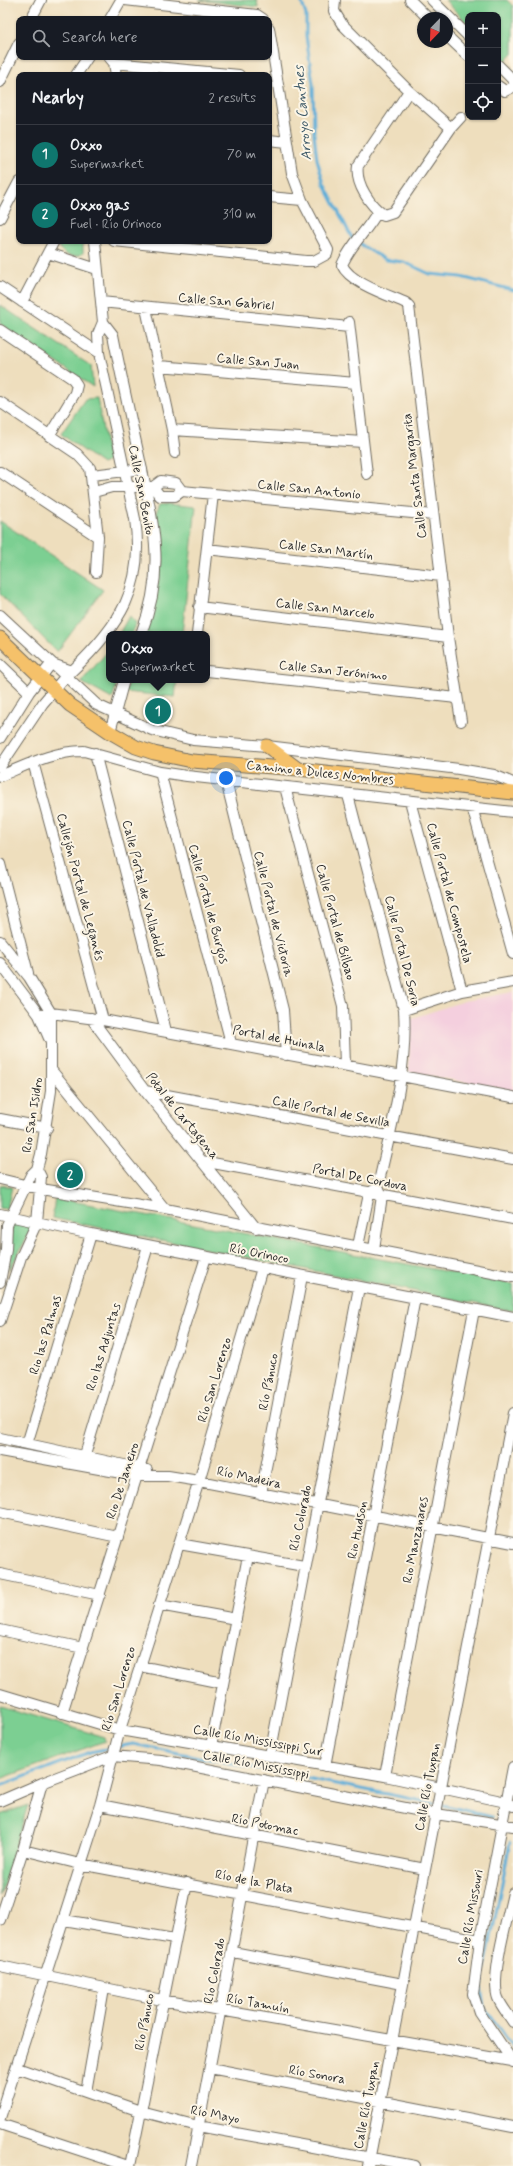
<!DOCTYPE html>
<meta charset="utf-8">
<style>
body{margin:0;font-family:Mynerve,sans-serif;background:#20242c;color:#f1f3f6}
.controls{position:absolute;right:12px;top:12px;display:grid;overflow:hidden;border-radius:8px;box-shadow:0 1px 3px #0004}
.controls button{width:36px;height:36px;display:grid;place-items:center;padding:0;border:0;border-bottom:1px solid #363941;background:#171b24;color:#f1f3f6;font:20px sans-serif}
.compass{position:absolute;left:417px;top:12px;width:36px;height:36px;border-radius:50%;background:#171b24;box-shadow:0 1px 3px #0004;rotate:203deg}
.you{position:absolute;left:226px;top:778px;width:14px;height:14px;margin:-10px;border:3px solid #fff;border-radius:50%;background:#1a73e8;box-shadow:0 0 0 6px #1a73e833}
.badge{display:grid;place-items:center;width:26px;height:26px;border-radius:50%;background:#0f766e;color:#fff;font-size:13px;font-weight:700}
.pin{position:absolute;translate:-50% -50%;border:2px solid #fff;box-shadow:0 1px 4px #0006}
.popup{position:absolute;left:106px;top:631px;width:104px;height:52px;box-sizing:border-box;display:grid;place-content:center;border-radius:8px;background:#171b24;filter:drop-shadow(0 1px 3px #0005);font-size:13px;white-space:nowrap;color:#9ea1a6}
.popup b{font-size:15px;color:#f1f3f6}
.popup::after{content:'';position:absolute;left:50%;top:100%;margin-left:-8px;border:8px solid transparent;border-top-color:#171b24}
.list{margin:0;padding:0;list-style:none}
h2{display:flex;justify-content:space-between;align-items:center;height:52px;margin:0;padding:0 16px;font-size:17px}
h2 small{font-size:13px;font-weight:400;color:#9ea1a6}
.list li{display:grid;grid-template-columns:26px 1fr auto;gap:12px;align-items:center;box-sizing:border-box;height:60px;padding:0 16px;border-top:1px solid #363941}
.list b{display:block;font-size:15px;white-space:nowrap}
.list p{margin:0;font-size:13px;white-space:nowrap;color:#9ea1a6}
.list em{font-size:13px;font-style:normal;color:#9ea1a6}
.icon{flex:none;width:22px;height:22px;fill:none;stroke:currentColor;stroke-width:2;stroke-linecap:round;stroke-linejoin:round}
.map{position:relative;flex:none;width:513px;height:2166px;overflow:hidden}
.search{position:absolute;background:#171b24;box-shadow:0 1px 3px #0004;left:16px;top:16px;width:256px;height:44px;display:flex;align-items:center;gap:10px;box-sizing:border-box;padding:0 14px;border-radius:8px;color:#9ea1a6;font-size:15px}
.panel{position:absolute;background:#171b24;box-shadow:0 1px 3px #0004;left:16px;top:72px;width:256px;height:172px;border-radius:8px}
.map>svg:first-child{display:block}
.built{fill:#f4cfde}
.green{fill:#7bcf92;stroke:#537d5e}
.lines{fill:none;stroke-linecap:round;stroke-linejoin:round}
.stream{stroke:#5eaed8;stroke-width:3}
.minor-casing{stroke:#6f6a5e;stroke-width:12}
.major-casing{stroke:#6f6a5e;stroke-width:15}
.minor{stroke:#fff;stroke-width:10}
.major{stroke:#f5c16b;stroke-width:13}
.labels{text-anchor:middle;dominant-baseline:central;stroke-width:4;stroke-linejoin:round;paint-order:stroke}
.street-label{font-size:13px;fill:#2b2b2b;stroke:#fcf5e5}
.water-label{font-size:14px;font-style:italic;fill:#3d5968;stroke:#fcf5e5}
</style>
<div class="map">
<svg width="513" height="2166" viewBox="0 0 513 2166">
<rect width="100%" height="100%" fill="#fcf5e5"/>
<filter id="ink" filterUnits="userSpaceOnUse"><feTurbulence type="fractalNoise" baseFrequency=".025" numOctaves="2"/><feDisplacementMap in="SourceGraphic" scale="8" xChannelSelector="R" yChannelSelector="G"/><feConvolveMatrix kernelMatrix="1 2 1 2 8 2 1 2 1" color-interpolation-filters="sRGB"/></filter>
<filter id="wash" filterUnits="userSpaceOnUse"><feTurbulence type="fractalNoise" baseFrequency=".012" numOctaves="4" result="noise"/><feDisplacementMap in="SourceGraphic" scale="16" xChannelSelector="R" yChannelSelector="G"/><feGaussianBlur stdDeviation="0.9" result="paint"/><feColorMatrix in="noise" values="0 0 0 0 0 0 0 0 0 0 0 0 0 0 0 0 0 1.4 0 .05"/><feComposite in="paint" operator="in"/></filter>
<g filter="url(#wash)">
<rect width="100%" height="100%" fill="#eedebd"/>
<path class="built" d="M513,992V1091L409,1072L410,1019L464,1001Z"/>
<path class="green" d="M199,0H257L258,7Z
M445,0H507L513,6V54L505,62L498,55V15H468V24Z
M61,241H83V253C75,259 64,256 59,247Z
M0,305L91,366L93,387L0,324Z
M97,398L109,461L102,464L61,434L85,399Z
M168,503L196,506L182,634H145L163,562L156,513L160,504Z
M0,521L103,590L57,652L0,594Z
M129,616L135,623L132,634H119Z
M109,650V680H118L112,699L81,682Z
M130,680H177L175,697L125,692Z
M0,1185L12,1187L7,1209L0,1208Z
M55,1198L513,1284V1311L52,1218Z
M11,1222L33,1226L9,1271L12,1246Z
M0,1706L104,1737L105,1741L0,1779Z
M28,1805L0,1896V1815Z"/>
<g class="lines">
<path class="stream" d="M301,0L306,15V36L313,84L314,134L317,159L324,184L352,238L366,248L386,260L404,262L430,274L461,277L513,290
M0,1786L90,1752L133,1744L448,1806L492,1817
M510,1843L481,1988L484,2007L513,2047"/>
</g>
</g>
<g filter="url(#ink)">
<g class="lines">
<defs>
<path id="minor" d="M125,0L257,15L263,19
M335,0L334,11L342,24L409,91L451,128
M410,0L428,18
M432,0L468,36
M31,19L41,0
M110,19L121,0
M447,36L468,56
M109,57L114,63L116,75
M114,63L239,75
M498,65L513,80
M76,75L88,57
M0,82L19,43
M498,86L505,91L513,87
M409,91L358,166C355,183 370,206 384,215L393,212L451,128L461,117
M269,140L287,142
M269,197L302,200
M378,211C368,230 350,245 342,265C350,283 388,295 406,303L409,306L448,637L461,721
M0,218L19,182
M114,241L306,261H314L327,254L328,250L302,200L292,173L269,28
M48,253L97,269
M0,287L99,353
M22,302L54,241
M101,302L349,327
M146,308L172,430L175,453
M103,322L113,335C121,375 130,416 139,456C153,522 167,568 141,634
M349,322L367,474
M0,330L73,379L77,385L75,393L49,436
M159,366L356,383
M0,402L77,454L90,468L98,537L96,572
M172,430L363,442
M0,472L98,537
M92,475L142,469
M153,487L160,496H175L182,491
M94,492L112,487H153L161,481L176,483L182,491L433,515
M207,549L441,576
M199,607L448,637
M0,615L97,705L152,730L193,740L267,746L459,769L494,775L513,783
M197,634L213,494
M0,664L29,692
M55,665L72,671C120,625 145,588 135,519L99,353L98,334L103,322L95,241
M207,671L457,698
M110,732L124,680
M0,738L29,692L51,664
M95,753L166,1031
M33,762L103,1020
M0,767L43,703L65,677
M160,772L231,1043
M0,776C27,765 53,751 84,751L160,772L187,776L513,812
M226,781L283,1010L286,1055
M285,787L343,1006L345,1065
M348,795L404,1010C408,1069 391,1128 378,1186L382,1196L374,1249
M410,801L462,991
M472,807L513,954
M0,864L28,973
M0,941L29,977L51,1013V1091L41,1154L37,1169L31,1175L7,1225L6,1250L0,1282
M0,963L39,1015L49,1038
M404,1010L462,991L513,982
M39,1015L51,1013L103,1020L513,1097
M91,1018L145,1091L256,1228
M52,1071L165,1209
M145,1091L513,1159
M0,1119L47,1128
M202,1161L513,1219
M0,1179L41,1189L165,1209L513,1277
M0,1214L91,1234L513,1317
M358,1246L369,1194L374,1190
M0,1321L21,1257L37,1222L41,1177L37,1169
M0,1438L147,1470
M27,1444L91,1234
M0,1451L138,1476H168L199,1481L513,1543
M85,1455L148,1246
M261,1494L302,1276
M0,1512L118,1537
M179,1544L304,1566
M0,1574L100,1595
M159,1605L236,1619
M0,1630L83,1648
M140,1666L223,1683
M0,1694L120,1730L385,1776L506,1802L513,1806
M62,1713L206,1257
M211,1746L248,1556
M270,1755L359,1287
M325,1766L415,1298
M513,1767L480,1940L473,1994L479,2012L513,2062
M385,1776L474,1310
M0,1801L42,1783L112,1756L161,1760L436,1814L513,1826
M100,1805L425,1869
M23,1850L80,1864L480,1940
M513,1893C508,1917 490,1977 498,1998C501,2006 508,2014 513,2022
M0,1920L23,1850L42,1783
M64,1920L174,1939
M233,1952L403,1984
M0,1966L162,2000L512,2061
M17,2068L140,2111L198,2126L415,2166
M210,2068L513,2127
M86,2092L104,1989
M0,2118L100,1805L119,1733L199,1481L262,1268
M0,2124L128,2166
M130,2166L187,1883
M191,2166L264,1780
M368,2166L513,1413"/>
<path id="major" d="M0,638L70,705L110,732L136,747L154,753L192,761L298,769L513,793
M267,746L298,769"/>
</defs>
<use href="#minor" class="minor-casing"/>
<use href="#major" class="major-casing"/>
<use href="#minor" class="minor"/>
<use href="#major" class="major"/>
</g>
</g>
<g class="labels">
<g class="street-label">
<text transform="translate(226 302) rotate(5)">Calle San Gabriel</text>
<text transform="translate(258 362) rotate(5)">Calle San Juan</text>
<text transform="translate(415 476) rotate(-97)">Calle Santa Margarita</text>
<text transform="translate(141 490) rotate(79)">Calle San Benito</text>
<text transform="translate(309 490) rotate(6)">Calle San Antonio</text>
<text transform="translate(326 550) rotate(7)">Calle San Martín</text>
<text transform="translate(325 609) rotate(7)">Calle San Marcelo</text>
<text transform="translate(333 671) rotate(6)">Calle San Jerónimo</text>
<text transform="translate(320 773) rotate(6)">Camino a Dulces Nombres</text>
<text transform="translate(80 887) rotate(75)">Callejón Portal de Leganés</text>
<text transform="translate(143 889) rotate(76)">Calle Portal de Valladolid</text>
<text transform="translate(449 893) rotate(75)">Calle Portal de Compostela</text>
<text transform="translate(208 904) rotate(75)">Calle Portal de Burgos</text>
<text transform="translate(273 914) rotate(76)">Calle Portal de Victoria</text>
<text transform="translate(335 922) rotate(75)">Calle Portal de Bilbao</text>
<text transform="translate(402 951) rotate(76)">Calle Portal De Soria</text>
<text transform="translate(279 1039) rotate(11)">Portal de Huinala</text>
<text transform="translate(331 1112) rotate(11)">Calle Portal de Sevilla</text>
<text transform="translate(33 1115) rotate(-81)">Rio San Isidro</text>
<text transform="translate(182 1116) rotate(51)">Potal de Cartagena</text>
<text transform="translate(360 1178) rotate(11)">Portal De Cordova</text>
<text transform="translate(259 1254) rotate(11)">Río Orinoco</text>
<text transform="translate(46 1335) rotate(-73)">Rio las Palmas</text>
<text transform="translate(104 1347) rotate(-73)">Rio las Adjuntas</text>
<text transform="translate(215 1380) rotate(-73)">Río San Lorenzo</text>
<text transform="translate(269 1382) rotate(-79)">Río Pánuco</text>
<text transform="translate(249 1478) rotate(12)">Río Madeira</text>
<text transform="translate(123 1481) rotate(-72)">Rio De Janeiro</text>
<text transform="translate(301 1518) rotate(-78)">Río Colorado</text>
<text transform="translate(358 1530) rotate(-79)">Rio Hudson</text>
<text transform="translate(416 1540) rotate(-79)">Rio Manzanares</text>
<text transform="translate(119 1689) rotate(-73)">Río San Lorenzo</text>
<text transform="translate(258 1741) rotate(10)">Calle Río Mississippi Sur</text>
<text transform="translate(256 1765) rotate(11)">Calle Río Mississippi</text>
<text transform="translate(428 1787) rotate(-79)">Calle Río Tuxpan</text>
<text transform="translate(265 1825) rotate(11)">Río Potomac</text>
<text transform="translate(254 1882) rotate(11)">Río de la Plata</text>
<text transform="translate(471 1917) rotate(-80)">Calle Río Missouri</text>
<text transform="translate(215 1971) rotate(-79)">Río Colorado</text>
<text transform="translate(258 2004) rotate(10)">Río Tamuín</text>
<text transform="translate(145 2022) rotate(-79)">Río Pánuco</text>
<text transform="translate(317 2075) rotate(10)">Río Sonora</text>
<text transform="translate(367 2105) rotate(-79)">Calle Río Tuxpan</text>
<text transform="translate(215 2115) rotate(11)">Río Mayo</text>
</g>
<g class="water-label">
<text transform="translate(303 113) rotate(-95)">Arroyo Cantues</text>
</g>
</g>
</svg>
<div class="controls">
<button>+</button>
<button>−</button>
<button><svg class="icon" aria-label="locate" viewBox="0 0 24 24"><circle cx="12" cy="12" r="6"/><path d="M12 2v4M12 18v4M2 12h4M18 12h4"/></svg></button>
</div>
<svg class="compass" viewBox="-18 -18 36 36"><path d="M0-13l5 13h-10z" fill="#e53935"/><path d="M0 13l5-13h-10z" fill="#9ea1a6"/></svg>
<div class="you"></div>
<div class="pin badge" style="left:158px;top:711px">1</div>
<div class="popup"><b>Oxxo</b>Supermarket</div>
<div class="pin badge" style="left:70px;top:1175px">2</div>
<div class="search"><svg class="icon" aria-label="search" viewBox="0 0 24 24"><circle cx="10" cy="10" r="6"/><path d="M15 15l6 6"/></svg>Search here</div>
<section class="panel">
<h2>Nearby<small>2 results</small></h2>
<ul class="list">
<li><span class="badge">1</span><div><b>Oxxo</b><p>Supermarket</p></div><em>70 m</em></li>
<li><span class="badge">2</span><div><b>Oxxo gas</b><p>Fuel · Río Orinoco</p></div><em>310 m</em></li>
</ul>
</section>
</div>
